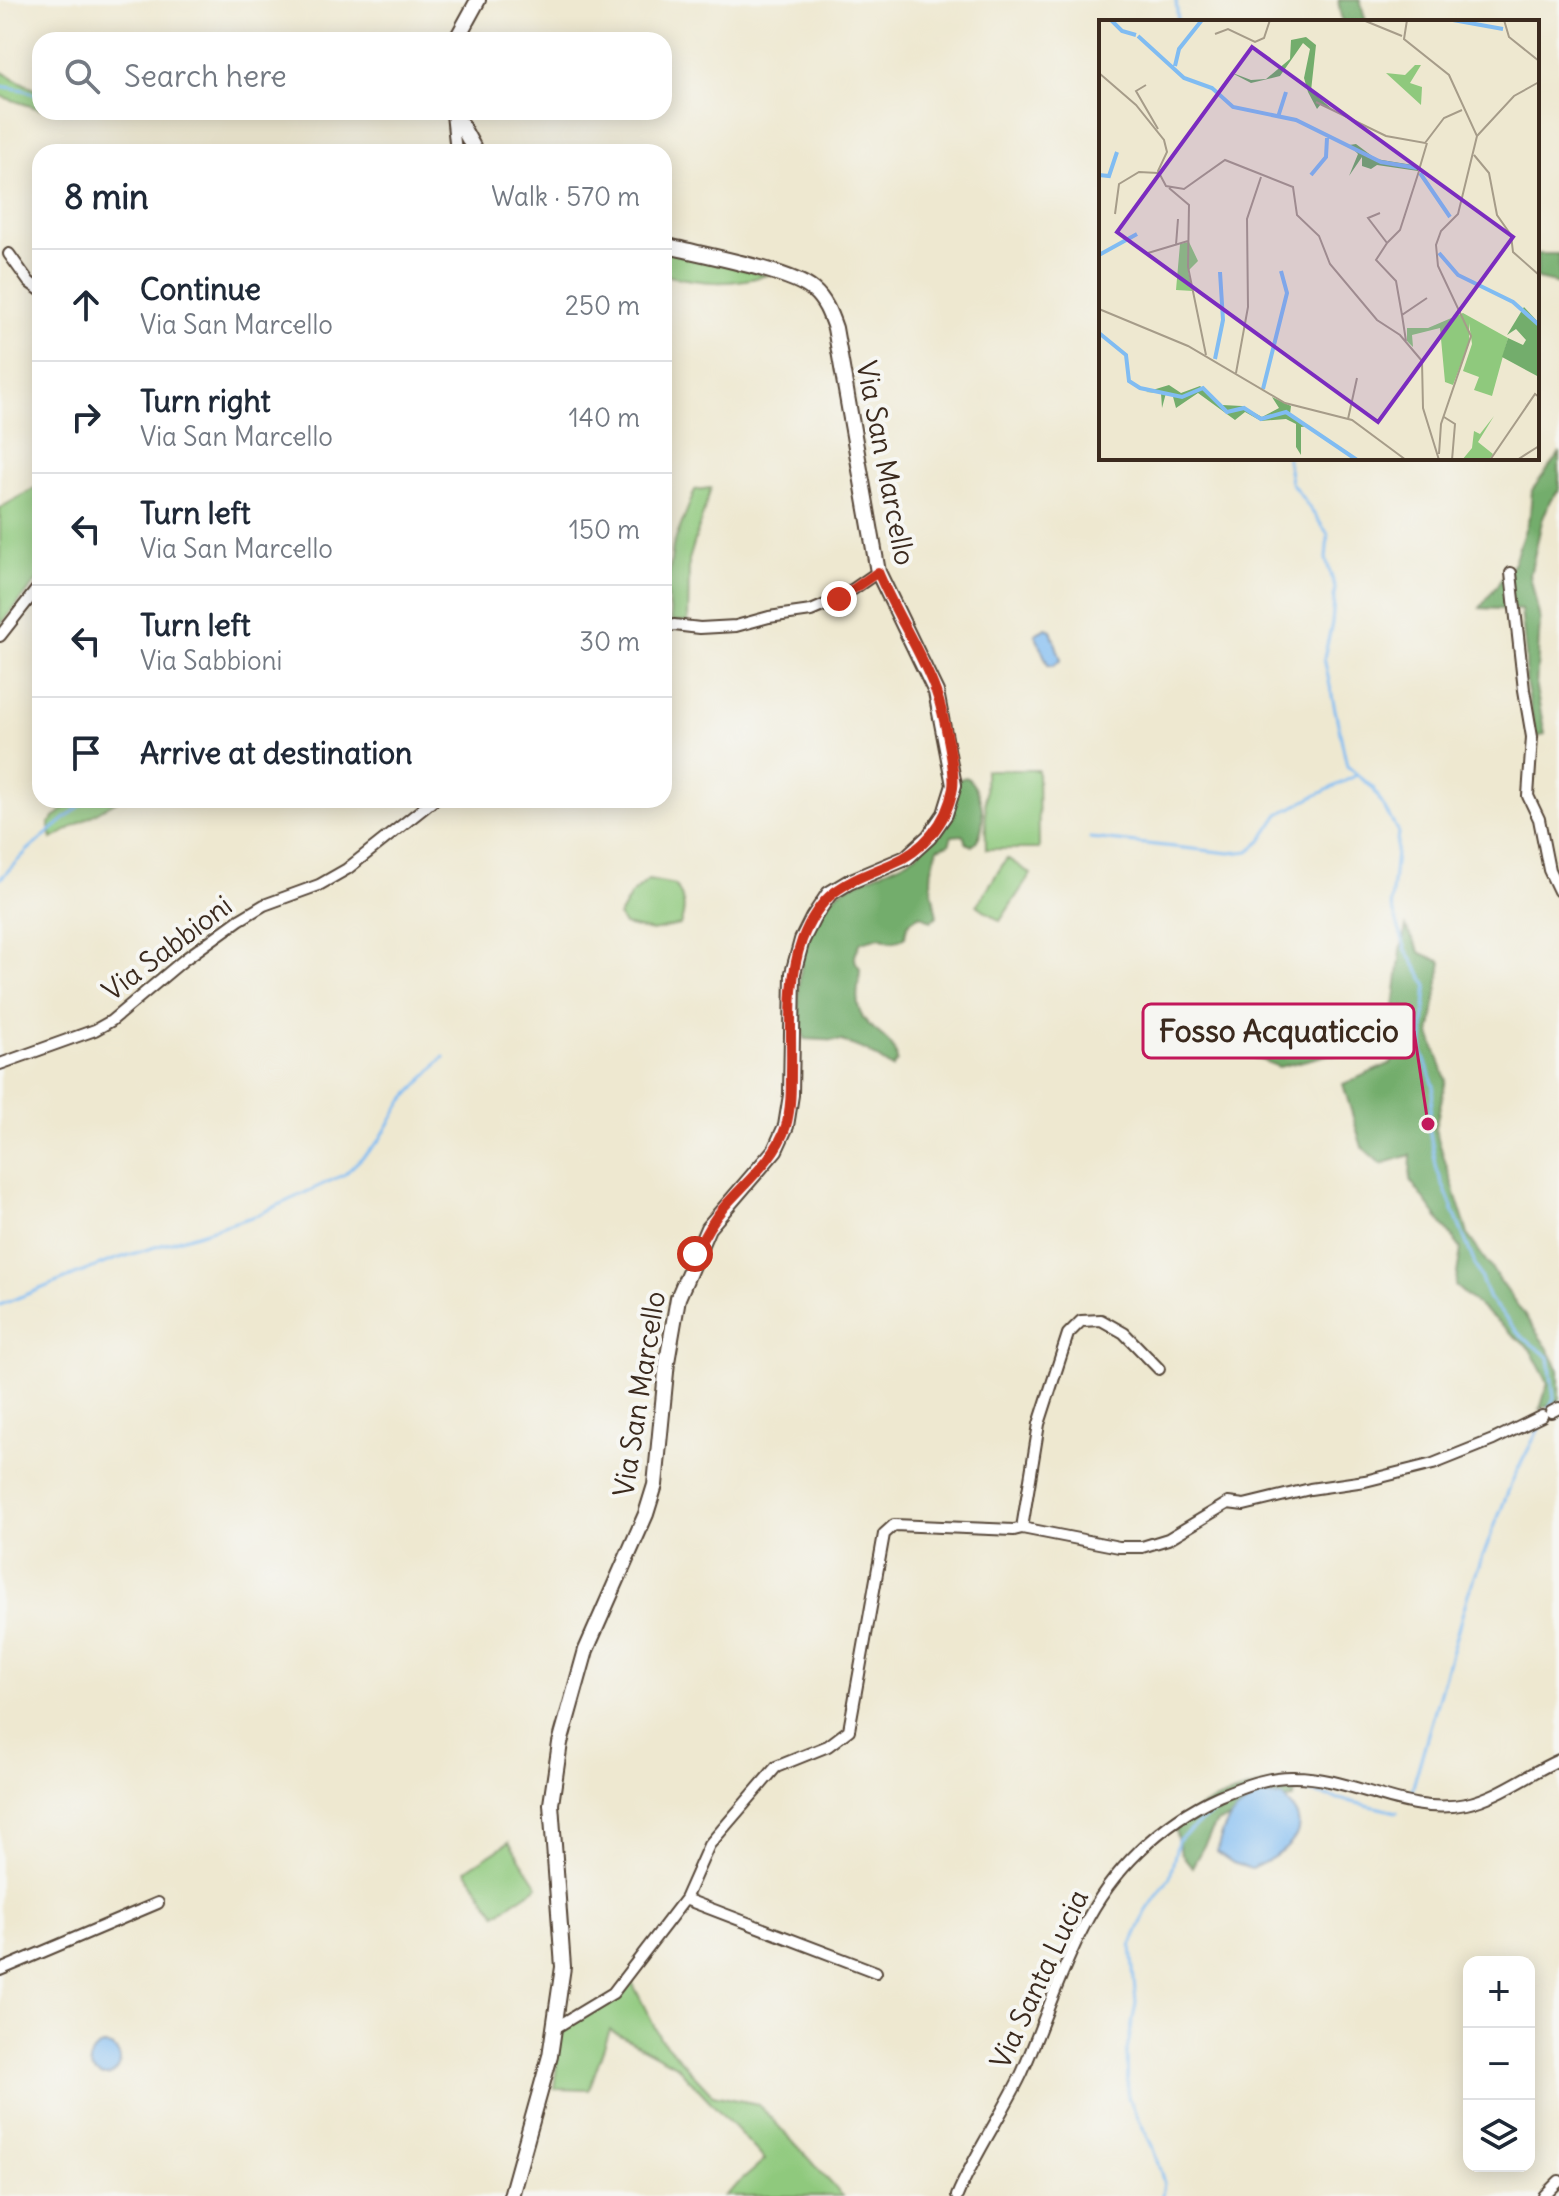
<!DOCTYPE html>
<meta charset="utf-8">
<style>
body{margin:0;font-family:Delius,sans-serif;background:#f6f6f7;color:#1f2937}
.controls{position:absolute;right:24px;bottom:24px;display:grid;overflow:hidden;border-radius:16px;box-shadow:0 4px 20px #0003}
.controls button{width:72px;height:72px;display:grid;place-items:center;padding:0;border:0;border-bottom:2px solid #e0e1e3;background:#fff;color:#1f2937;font:40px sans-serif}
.stop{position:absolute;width:24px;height:24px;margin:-18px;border:6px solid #c8321e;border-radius:50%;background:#fff}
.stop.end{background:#c8321e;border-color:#fff;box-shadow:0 2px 8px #0008}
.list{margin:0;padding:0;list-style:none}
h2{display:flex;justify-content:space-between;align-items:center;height:104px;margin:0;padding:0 32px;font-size:34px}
h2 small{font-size:26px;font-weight:400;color:#747a83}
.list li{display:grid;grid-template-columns:52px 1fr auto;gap:24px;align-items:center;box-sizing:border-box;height:112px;padding:0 32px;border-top:2px solid #e0e1e3}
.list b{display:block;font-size:30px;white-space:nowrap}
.list p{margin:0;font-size:26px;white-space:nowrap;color:#747a83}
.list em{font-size:26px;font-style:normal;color:#747a83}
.icon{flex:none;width:44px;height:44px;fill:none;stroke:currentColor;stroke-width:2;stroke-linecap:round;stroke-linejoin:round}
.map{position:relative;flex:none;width:1559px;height:2196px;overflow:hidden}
.search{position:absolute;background:#fff;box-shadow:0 4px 20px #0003;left:32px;top:32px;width:640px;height:88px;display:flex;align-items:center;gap:20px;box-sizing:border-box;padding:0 28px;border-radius:24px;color:#747a83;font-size:30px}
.panel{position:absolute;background:#fff;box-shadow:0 4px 20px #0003;left:32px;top:144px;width:640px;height:664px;border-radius:24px}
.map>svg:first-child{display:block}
.green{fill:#8fc97d;stroke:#657a4e;stroke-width:2}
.forest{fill:#73ad6c;stroke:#576c45;stroke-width:2}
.water{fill:#80bcf2;stroke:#5e7388;stroke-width:2}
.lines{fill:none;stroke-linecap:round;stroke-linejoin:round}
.stream{stroke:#80bcf2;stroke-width:3}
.street-casing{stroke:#564639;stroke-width:14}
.secondary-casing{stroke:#564639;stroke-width:18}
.street{stroke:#fff;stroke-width:10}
.secondary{stroke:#fff;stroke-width:14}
.route{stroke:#c8321e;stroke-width:10}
.labels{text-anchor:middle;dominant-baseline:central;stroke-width:8;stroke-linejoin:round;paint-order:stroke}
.street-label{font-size:28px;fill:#3b2a1e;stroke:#f6f6f2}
.inset-river{fill:none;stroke:#80bcf2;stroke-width:4}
.inset-road{fill:none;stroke:#a69c89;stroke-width:2}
.view{fill:#7b2cbf;fill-opacity:0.15;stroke:#7b2cbf;stroke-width:4}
.inset-edge{fill:none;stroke:#3b2a1e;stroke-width:4}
.leader{fill:none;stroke:#c2185b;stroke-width:3}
.callout-dot{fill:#c2185b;stroke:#f6f6f2;stroke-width:3}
.callout{fill:#f6f6f2;stroke:#c2185b;stroke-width:3}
.callout-label{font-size:30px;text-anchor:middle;font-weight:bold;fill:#3b2a1e}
</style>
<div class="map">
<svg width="1559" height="2196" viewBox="0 0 1559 2196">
<rect width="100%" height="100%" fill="#f6f6f2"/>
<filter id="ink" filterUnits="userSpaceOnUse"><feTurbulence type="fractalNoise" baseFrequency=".0125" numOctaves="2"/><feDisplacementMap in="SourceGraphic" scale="16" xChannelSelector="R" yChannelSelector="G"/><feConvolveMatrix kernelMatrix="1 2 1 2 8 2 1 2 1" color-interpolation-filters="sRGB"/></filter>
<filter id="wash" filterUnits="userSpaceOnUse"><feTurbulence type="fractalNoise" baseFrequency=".006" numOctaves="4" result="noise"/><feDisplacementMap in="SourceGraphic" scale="32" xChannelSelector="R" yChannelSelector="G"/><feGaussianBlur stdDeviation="1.8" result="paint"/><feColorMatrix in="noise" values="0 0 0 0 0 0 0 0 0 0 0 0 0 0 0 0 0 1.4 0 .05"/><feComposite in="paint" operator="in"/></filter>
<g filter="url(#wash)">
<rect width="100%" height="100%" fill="#eee8d0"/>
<path class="green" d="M0,71L40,92V109L0,96Z
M664,249L767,275C730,286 702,283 664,275Z
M40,485V577L0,625V508Z
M711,488L689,560L688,622L672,621L667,590L673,546L695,490Z
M985,770H1038L1039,849H986Z
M73,800H118L52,839L49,823Z
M1007,858L1031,874L1000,921L977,905Z
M648,880L675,885C685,900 686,909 680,925L652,931L624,925L619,916L631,895Z
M509,1842L538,1886L496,1914L466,1870Z
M631,1980L660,2038L713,2095L758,2104L843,2196H724L765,2160L676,2065L610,2030L589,2090L554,2089L561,2028L616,1997Z"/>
<path class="forest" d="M1338,0H1360L1366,22H1342Z
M1537,254H1559V284L1537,279Z
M1559,454V490L1550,501L1542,521L1530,575L1540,620L1536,689L1545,734L1536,738L1526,682V655L1521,610L1480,608L1514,562L1530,514L1532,490Z
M966,777C983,789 990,831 972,846L966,843L963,835L952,836L949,844L938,848C927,876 931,887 937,916L931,921L921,915C909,920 906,925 905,937C896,943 890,942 880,937L861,942C856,952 851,959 860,968C860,984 854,996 860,1012C868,1032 896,1037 897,1061L892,1068L867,1051L842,1041L805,1039C789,997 803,911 845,888C863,878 904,865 917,854C926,846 952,793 959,779Z
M1406,927L1421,953L1442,962L1430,1034L1446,1080L1435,1129L1469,1237L1547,1347L1559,1370V1400L1540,1409L1548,1383L1530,1349L1455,1286L1461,1249L1410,1180L1411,1155L1381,1164L1362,1147L1343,1084L1392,1063L1391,1045L1362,1056L1331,1054L1279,1067L1234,1050L1393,1016L1401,950Z
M1281,1782L1299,1786L1292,1799C1265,1803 1243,1818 1217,1822L1192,1867L1181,1853L1175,1830C1192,1802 1250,1787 1281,1782Z"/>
<path class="water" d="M1046,628L1051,630L1061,660L1053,666L1048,665L1035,634Z
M1261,1795L1284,1798C1287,1803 1293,1809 1296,1814C1309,1842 1270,1860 1251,1869L1233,1863L1217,1852C1223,1821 1234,1810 1261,1795Z
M90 2061a15 15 0 1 1 30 0a15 15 0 1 1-30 0Z"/>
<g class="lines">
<path class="stream" d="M1176,0L1178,22
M0,86L24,90L40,97
M70,112L71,113
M1287,458L1291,482L1328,534L1326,559L1335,588L1332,623L1324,658L1347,766L1373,788L1398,832L1391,904L1406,950L1427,985L1422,1052L1434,1086L1428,1124L1437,1170L1489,1299L1521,1336L1549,1357L1554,1398L1549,1408
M1090,838L1230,853L1249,851L1261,841L1279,814L1357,775
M0,879L28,850L87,800
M0,1305L110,1261L255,1216L345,1174L379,1141L402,1102L444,1057
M1410,1797L1468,1594L1513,1479L1544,1419
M1162,2196L1164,2182L1152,2146L1128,2097L1127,2051L1136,2003L1131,1946L1146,1912L1170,1877L1178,1840L1217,1809L1247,1796L1272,1792L1294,1789L1397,1812"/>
</g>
</g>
<g filter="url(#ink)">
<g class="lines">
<defs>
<path id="street" d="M452,114L456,152
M9,254L29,282L40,290
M1511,573L1524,690L1532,737L1528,796L1539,819L1549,870L1559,891
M664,628L674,625L700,628L736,626L769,617L811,611L839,599L878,572
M0,636L40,585
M0,1064L95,1030L111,1021L185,959L239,920L264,905L319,885L347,869L434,800
M1551,1412L1559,1408
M1022,1528L1119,1547H1142L1168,1539L1228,1503L1244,1505L1310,1489L1365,1481L1433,1464L1493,1440L1542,1416
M685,1899L709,1845L776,1767L828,1746L849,1730L884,1534L894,1525L1014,1530L1022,1528L1039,1424L1068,1334L1081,1321L1101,1320L1124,1333L1159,1369
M0,1970L158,1903
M555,2028L613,1993L685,1899L876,1972
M957,2196C975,2153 1002,2115 1022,2073C1043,2025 1059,1974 1083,1928C1111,1871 1161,1822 1219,1796C1243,1786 1268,1776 1295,1777C1353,1777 1407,1817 1466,1804C1499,1797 1529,1773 1559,1760
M1544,2196L1559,2181"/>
<path id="secondary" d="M456,40L478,0
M454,112L476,152
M511,2196L550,2056L563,1967L551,1804L560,1743L586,1650L646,1514L655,1485L667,1362L678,1298L708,1228L775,1150L786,1126L791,1095L793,973L802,940L813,918L829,894L849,882L906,858L929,837L945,814L954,785L936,692L878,572L835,328C830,314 825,300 813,290C790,270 698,254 664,245"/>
</defs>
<use href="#street" class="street-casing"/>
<use href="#secondary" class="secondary-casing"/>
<use href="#street" class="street"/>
<use href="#secondary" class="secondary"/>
</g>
</g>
<g class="lines" filter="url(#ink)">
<path class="route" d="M695,1254C703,1237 711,1222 724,1207C745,1183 776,1158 786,1126C791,1109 791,1089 791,1072C792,1028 787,982 802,940C821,890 846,883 891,864C923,851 947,823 953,788C956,769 943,711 936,692C921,651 895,613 878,572L839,599"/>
</g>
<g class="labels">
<g class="street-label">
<text transform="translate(886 463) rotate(79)">Via San Marcello</text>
<text transform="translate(167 948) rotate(-37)">Via Sabbioni</text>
<text transform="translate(639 1394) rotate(-81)">Via San Marcello</text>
<text transform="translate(1039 1979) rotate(-65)">Via Santa Lucia</text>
</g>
</g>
<g transform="translate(1099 20)">
<rect width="440" height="440" fill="#eee8d0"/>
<path d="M316,45H322L311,63L323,67L322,85L287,53L306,55ZM90,222L99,241L89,251L94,271L77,270L81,224ZM364,293L409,318L393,376L375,370L380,357L364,351L373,324L370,303V323L354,365L346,362L341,308L313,315L314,327L308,321V308H329ZM395,396L379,422L394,434L390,440H363L373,428L375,411L381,414Z" fill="#8fc97d"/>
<path d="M207,17L217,25L212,71L233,89L222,84L218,89L209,72L205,58L211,29L204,23L181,56L152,63L131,52L152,60L167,59L191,39L192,20ZM257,124L277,139L320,146L319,151L278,145L272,149L263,146V137L250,156L259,134L250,125ZM425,287L440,303V357L403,337L409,318L424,325L427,320L417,309L408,315ZM70,365L82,373L101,366L123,385L143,386L163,397L180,388L173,377L192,386L191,394L210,406L202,407V435L197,427V404L187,399L162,401L146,392L136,400L99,373L77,388L73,373H67L63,388L62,373L47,372Z" fill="#73ad6c"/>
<path class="inset-river" d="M12,0L23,11L37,15M354,0L404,9M39,16L85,58L113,68L134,87L197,100L282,142L318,148M76,46L80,29L103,0M179,97L187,72M321,153L351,197M0,155L10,156L18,132M212,155L227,137L228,118M340,233L359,255L414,282L440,305M0,235L38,214M0,313L27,335L30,361L41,368L83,377L104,368L128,392L145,388L162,399L187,392L258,440M116,339L124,300L121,252M164,369L188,273L182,251"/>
<path class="inset-road" d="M264,0L303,16M308,0L305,19L350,55L378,116L359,194L342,211L337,225L339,246L372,316L342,404L340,434M405,0L410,17L440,41M116,14L129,9L156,22L165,18L171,0M0,53L37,85L65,120L68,132L59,151L67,166L85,169L126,140L194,167L198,195L220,216L231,244L278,300L301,315L323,341L324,388L340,440M47,65L37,71L59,109M217,82L287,116L326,123L345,98L363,90M378,116L415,76L440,62M375,135L390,153L398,195L412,215L414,232L440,255M320,150L328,123M70,168L90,185L89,247L107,335M281,193L269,198L288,223L277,240L297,261L303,295M16,194L20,164L40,152L59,153M288,223L301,210L320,151M77,225L79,199M49,233L89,221M0,289L89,326L186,383L253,400L307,440M307,321L303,295L328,278M137,353L149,287L148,199L162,157M345,397L356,404L353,440M249,399L258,358M391,440L436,374L440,377M418,440L440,426"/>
<path class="view" d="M153,27L414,217L279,402L18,212Z"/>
<rect width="440" height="440" class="inset-edge"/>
</g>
<path class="leader" d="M1428 1124L1414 1031"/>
<circle class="callout-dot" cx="1428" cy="1124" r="8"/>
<rect class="callout" x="1143" y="1004" width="271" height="54" rx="8"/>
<g class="callout-label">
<text x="1279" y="1042">Fosso Acquaticcio</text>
</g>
</svg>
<div class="controls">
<button>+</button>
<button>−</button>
<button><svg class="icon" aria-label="layers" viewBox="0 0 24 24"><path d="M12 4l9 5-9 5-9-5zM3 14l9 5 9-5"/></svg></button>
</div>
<div class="stop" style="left:695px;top:1254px"></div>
<div class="stop end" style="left:839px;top:599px"></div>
<div class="search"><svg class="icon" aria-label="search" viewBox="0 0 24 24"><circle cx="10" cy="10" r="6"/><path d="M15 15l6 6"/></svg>Search here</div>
<section class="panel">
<h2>8 min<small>Walk · 570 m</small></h2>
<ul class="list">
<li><svg class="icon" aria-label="ahead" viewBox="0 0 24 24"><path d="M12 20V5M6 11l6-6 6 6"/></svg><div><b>Continue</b><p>Via San Marcello</p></div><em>250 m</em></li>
<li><svg class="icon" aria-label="right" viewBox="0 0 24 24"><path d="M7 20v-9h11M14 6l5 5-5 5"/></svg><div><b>Turn right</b><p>Via San Marcello</p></div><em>140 m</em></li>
<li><svg class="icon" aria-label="left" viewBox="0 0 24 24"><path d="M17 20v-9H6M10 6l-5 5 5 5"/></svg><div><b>Turn left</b><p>Via San Marcello</p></div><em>150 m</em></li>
<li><svg class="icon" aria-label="left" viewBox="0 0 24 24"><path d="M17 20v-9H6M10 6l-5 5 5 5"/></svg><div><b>Turn left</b><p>Via Sabbioni</p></div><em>30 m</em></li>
<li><svg class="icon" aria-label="arrive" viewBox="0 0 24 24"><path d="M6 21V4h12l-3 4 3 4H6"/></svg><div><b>Arrive at destination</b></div></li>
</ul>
</section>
</div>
